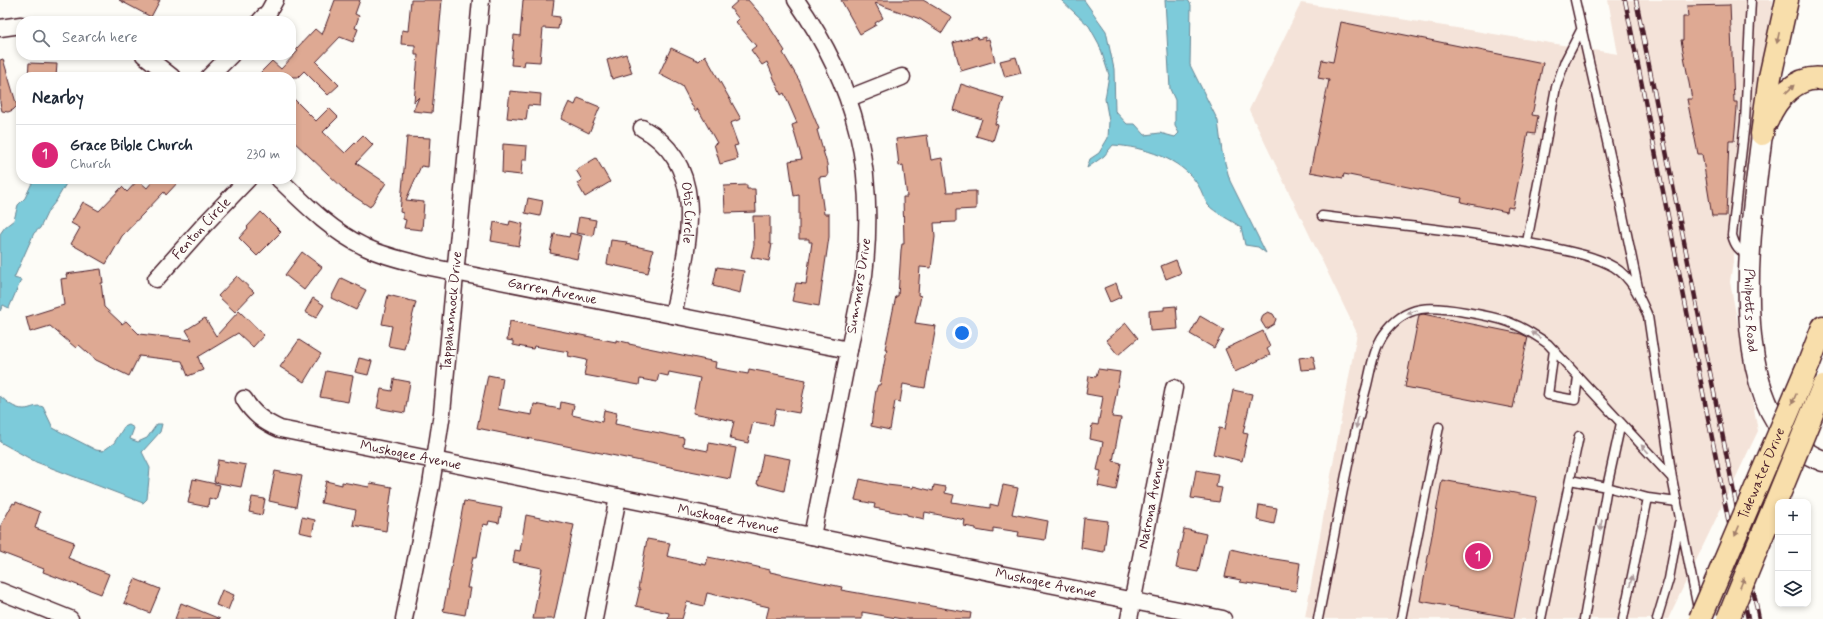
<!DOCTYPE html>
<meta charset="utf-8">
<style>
body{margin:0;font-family:Mynerve,sans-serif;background:#f2f2f3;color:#1f2937}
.controls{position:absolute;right:12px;bottom:12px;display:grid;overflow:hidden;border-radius:8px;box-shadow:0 2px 6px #0003}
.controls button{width:36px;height:36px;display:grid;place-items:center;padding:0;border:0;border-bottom:1px solid #e0e1e3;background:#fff;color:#1f2937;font:20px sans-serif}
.you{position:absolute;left:962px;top:333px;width:14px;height:14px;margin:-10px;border:3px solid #fff;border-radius:50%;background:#1a73e8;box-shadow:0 0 0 6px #1a73e833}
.badge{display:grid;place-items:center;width:26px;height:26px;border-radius:50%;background:#db2777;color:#fff;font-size:13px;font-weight:700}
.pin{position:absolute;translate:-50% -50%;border:2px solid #fff;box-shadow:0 1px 4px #0006}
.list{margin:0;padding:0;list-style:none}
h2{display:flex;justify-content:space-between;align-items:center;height:52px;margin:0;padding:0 16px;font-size:17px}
h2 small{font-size:13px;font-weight:400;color:#747a83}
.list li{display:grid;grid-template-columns:26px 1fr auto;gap:12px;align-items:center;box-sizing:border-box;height:60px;padding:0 16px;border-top:1px solid #e0e1e3}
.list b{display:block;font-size:15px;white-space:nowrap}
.list p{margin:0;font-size:13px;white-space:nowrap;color:#747a83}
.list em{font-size:13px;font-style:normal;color:#747a83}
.icon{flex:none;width:22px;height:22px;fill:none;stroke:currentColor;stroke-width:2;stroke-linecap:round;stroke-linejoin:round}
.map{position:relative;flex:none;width:1823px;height:619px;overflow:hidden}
.search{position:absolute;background:#fff;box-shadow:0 2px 6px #0003;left:16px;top:16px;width:280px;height:44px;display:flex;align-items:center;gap:10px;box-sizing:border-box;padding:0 14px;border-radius:16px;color:#747a83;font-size:15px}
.panel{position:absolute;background:#fff;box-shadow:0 2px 6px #0003;left:16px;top:72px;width:280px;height:112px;border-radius:16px}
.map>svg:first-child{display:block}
.built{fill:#f4e3d9}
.water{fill:#7dcbda;stroke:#698694}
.building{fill:#dea993;stroke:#4a1f2b}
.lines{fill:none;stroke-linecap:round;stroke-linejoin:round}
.service-casing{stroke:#4a1f2b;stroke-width:11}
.minor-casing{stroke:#4a1f2b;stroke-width:19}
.tertiary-casing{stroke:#4a1f2b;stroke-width:23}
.trunk-casing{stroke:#4a1f2b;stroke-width:25}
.service{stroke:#fdfcf7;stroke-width:8}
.minor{stroke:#fdfcf7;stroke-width:16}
.tertiary{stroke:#fdfcf7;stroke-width:20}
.trunk{stroke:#f8deab;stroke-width:22}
.rail-casing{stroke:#4a1f2b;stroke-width:4.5}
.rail{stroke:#fdfcf7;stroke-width:3;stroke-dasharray:9;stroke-linecap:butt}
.trunk-bridge-casing{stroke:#4a1f2b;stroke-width:25;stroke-linecap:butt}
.trunk-bridge{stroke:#f8deab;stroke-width:22}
.oneway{fill:#a17e6b}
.oneway2{fill:#ac999b}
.labels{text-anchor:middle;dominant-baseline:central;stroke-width:3;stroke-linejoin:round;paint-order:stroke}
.street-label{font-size:14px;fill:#4a1f2b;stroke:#fdfcf7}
</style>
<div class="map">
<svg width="1823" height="619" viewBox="0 0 1823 619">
<rect width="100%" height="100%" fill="#fdfcf7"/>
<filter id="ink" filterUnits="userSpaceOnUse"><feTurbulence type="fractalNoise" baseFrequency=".025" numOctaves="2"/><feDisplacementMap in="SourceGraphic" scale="8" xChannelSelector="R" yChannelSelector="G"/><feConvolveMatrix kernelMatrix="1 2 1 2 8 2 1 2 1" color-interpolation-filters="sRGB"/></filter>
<g filter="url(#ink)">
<path class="built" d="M1608,0H1773L1730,282L1758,431L1668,619H1315L1305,617L1357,333L1249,110L1301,3L1618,54Z"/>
<path class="water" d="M1061,0H1084L1106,31L1114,69L1115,111L1127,124H1135L1145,135L1160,133L1175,137L1179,133L1175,126V100L1170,89L1165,0H1188L1191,5L1190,65L1218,121L1222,152L1230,181L1266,253L1258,247L1245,245L1241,227C1232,221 1214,212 1208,205C1204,199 1202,191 1198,185C1181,158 1143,147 1113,145L1104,156L1087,168L1090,159L1099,153L1108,138L1109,121L1105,99L1109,75L1099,44L1089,26Z
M39,179H64L67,182L56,201L48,211L40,228L34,233L14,278L21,280L9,308L3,305L0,311V234L5,227L14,220L18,205L25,198L32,183Z
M0,396C7,402 14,409 24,409C31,409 36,404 43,407L53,428L96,450L103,451L114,443L124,427L129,425L134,428L130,439L138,442L147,438L157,424H162L160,432L142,452L150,468L147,499L143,503L36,462L0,442Z"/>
<path class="building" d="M119,0H160L151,17Z
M335,0H360L355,14L359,16L355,28L358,29L353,42L340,37L316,62L339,85L328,95L304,71L298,77H256L272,61L281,69L298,51L296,49L315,29L322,35Z
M411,0H442L432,113L413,111L419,97L414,102L418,55H415V45L401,44L402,30L408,31Z
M523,0H554L552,16L560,17L558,29L543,28L540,62L525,61L524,66L511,65L514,35L520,36Z
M739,0H748L755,8L763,17L785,51L783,53L799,80L819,129L817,130L827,164L828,176L819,177L824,214H829V237L819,306L792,301L796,283L806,284L812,242H809V239H799V195L794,196L789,161L802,159L792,125L797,123L784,93L781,95L767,62L762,65L751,50L756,46L736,22L739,19L730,8Z
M841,0H923L952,17L942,33L920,19L875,3L883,18L875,23L876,25L860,34Z
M1730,5L1734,102H1737V108L1734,141H1729L1726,216H1712L1702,154H1698L1687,99H1692L1681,40H1683V17H1688L1687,6Z
M1341,22L1543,63L1532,115L1538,116L1535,134L1528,133L1513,208L1508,207L1507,212L1461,202L1462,198L1344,174L1343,178L1310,172L1329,80L1318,78L1322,60L1333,62Z
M977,36L978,39L985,37V40L989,39L995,61L961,71L953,43Z
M671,48L699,61L705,55L741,119L730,123L738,145L734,146L738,159L720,164L714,144L717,143L698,109L695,111L682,86L659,74Z
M626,54L632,73L612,79L607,60Z
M1016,57L1021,73L1005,77L1000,61Z
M3,59L17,106L13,110L8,112L2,111L0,103V60Z
M29,63L57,64L56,77H28Z
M961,84L1004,98L995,124L998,125L993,141L976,136L982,119L953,110Z
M510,91L541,94L540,106L528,105L526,120L507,118Z
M291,96L316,121L329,108L338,117L323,132L345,153L363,135L373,145L356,163L386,183L370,207L346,191L291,139Z
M578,98L600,107L589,133L561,119L569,102L575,105Z
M927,135L931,160L942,158L947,192L976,191V209L956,210V222L934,223L935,237L931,268L920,267L918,295L921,296L915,323L936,326L925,388L903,384L900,402L895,401L890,430L871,426L876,390L878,385H880L887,349H885L896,296H898L901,250L902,244H904L903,197H907L903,165L899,166L896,139Z
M407,137L430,138L428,167L421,166L406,200L424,202L422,230L404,228L406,220L403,219V213L400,212Z
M503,144L527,146L526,160H522L521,175L502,173Z
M596,158L610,182L585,197L577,183L582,180L576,170Z
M149,179H181L166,195L164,192L122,236L106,264L71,244L80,228L71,223L83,202L99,211L122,187L127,192L138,180L147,188L152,182Z
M747,185V189H755L756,212L725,213L724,186Z
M528,198L543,201L540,216L525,213Z
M261,212L281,232L257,256L239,238L248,228L247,227Z
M753,216H770V244H772L769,261L751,257L754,245Z
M579,217L596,220L593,236L576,233Z
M510,221L523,224L519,246L491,241L494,222L509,225Z
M570,233L582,236L577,259L550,253L554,234L569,237Z
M611,240L627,242L626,244L653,250L648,273L607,264Z
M302,252L322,267L304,290L285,275Z
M1176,260L1181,273L1166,279L1161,266Z
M717,267L744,271L740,293L713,286Z
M101,269L103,283H101L104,307L122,324L126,321L139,334L192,340L186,330L205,318L216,336L239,311L264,335L253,347L238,333L198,357L203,370L188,376L182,361L139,356L129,376L96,360L79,345L76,348L50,326L30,332L26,317L64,305L61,279L67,278L66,274Z
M237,276L254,292L235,312L218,296Z
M341,278L366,290L356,310L331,298Z
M1116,283L1121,297L1110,302L1104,288Z
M388,295L416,302L404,349L388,346L392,326L382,324Z
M313,298L324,305L316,318L305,312Z
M1176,306L1178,329L1150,331L1149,311L1164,310V307Z
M1268,312L1273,314L1276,319L1274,324L1266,329L1261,321L1263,315Z
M1423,314L1521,334L1528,337L1513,408L1405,387L1419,315Z
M1200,316L1224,330L1214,348L1190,334Z
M510,321L616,342V340L629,343V344L716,362L715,368L748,374L749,369L806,380L799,413L776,409L773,425L753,422L748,443L730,439L734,421L693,413L700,378L669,372L668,376L659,374L657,382L640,379L639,385L584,375L587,360L568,356L569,352L534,346L533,349L513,345V341L507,340Z
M1126,323L1138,338L1118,355L1106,340Z
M1263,331L1270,347L1267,349L1270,355L1235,372L1225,349Z
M299,340L321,354L304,382L280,367Z
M1313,356L1316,369L1301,370L1299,358Z
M359,358L372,361L368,375L355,372Z
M1098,369L1120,372L1112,417L1121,418L1113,461L1121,463L1116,490L1098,486L1101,471L1097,470L1103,442L1090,439L1092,424L1098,425L1103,397L1086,394L1089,376L1096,377Z
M326,371L353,376L348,402L320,397Z
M488,375L503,378L498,409L532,415L534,404L560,409L561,402L574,405L572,415L602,422L604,410L617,413L615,424L684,438L683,446L708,451L709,443L736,448L730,479L477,428Z
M394,379L410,382L405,413L377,408L381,389L392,391Z
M1233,390L1252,394L1243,433L1248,434L1242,461L1213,454L1219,428L1225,429Z
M763,454L790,459L784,491L757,484Z
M218,460L246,465L241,487L214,482Z
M1196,470L1218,474L1216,487L1222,488L1219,502L1191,498Z
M275,471L302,476L296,507L269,501Z
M193,479L220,485L216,500L209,498L208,507L188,503Z
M860,479L887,485L913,488V486L933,491L934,485L946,487L945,493L954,495L952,502L990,508V504L998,506L1003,485L1018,488L1012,514L1048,521L1045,540L1018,536L1019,532L993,528V533L976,530V528L964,526L965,520L925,512L924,519L907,515V514L874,508L875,504L855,500Z
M1442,480L1537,497L1514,618L1420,601Z
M326,481L342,485V482L369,487L370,483L392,487L386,531L353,525L356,510L321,503Z
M252,497L265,499L262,515L249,512Z
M464,501L502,508L499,523L489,521L488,525L483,524L477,557H473L467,588H470L465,615L443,611Z
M16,502L40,512L35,528L74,542L68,558L109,574L101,594L43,572L44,569L0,552V527L13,503L15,504Z
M1259,505L1277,508L1274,524L1257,520Z
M526,515L574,525L554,619H533L542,568L513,562L515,550L520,551Z
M302,517L315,520L312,535L299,532Z
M1084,518L1108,521L1104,552L1081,548Z
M1184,529L1206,534L1198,572L1176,568Z
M647,539L670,543L667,556L706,565L708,557L723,560V559L770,570V572L842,587L841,590L971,613L970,619H902L862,612V619H766L769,607L707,593L704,606L687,602L682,619H668L669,613L636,606L640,589H638Z
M1231,549L1268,558L1300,563L1296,591L1240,582L1241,580L1225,577Z
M135,579L160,589L150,613L124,603Z
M222,590L234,595L228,610L216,605Z
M181,603L220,619H175Z"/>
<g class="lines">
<defs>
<path id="service" d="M1575,0L1615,177L1639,292
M1322,216C1396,225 1471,231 1544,246C1567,251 1593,255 1614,267C1632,278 1640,298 1648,316L1672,478L1698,609
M1527,242L1556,87L1565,61L1582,28
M1748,255C1739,251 1735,246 1732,235L1745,122L1751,0
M1554,350L1548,395L1575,400L1578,377
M1621,423L1607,487L1648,498L1677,502
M1570,480L1607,487L1584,619
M1318,619C1334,541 1346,462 1367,385C1371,368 1374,348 1384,334C1406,303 1432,306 1465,312C1502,318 1517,322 1548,344L1672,478
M1401,619L1439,427
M1541,619L1579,436
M1623,619L1648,498
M1657,619L1669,579L1679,523"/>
<g id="minor">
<path d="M796,0C857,87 876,170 864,275L812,536"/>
<path d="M260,21L269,11L275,0"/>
<path d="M0,28L21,25"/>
<path d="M144,55L172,77"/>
<path d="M209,77L231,55"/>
<path d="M849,98L902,77"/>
<path id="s1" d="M642,128C713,167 686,251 673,315"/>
<path id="s2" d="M279,179C305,204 330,230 363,246C382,256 404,260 425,266L849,350"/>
<path id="s3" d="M156,279L204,225L248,179"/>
<path id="s4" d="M244,399C253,414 264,422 280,429L1223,619"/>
<path d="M0,591L70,619"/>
<path id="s5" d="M404,619L431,485L442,413L481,0"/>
<path d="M594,619L618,497"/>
<path id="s6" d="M1129,619L1174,388"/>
</g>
<g id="tertiary">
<path id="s7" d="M1762,134C1752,220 1718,421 1823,461"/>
</g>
<path id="trunk" d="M1767,121C1776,98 1797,75 1823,79
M1762,134L1770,77L1787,0
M1809,363L1823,327"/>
</defs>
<use href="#service" class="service-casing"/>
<use href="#minor" class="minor-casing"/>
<use href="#tertiary" class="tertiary-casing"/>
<use href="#trunk" class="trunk-casing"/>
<use href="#service" class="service"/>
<use href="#minor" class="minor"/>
<use href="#tertiary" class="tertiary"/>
<use href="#trunk" class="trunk"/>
<defs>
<path id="rail" d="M1625,0L1748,619
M1636,0L1759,619"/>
</defs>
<use href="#rail" class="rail-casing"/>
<use href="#rail" class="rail"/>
<defs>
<g id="trunk-bridge">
<path id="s8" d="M1700,619L1809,363"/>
<path d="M1728,619L1823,387"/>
</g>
</defs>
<use href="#trunk-bridge" class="trunk-bridge-casing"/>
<use href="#trunk-bridge" class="trunk-bridge"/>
</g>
<defs><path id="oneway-solid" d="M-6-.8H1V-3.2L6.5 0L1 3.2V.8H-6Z"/></defs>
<g class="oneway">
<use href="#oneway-solid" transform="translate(1778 38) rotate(102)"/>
<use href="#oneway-solid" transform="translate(1790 89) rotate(-44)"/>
<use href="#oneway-solid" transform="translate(1794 399) rotate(113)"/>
<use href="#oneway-solid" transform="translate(1737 531) rotate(113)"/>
<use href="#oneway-solid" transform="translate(1742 583) rotate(-68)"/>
</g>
<g class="oneway2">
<use href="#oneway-solid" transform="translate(1412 312) rotate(160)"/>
<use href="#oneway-solid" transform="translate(1536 335) rotate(-144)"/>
<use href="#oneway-solid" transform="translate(1357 423) rotate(101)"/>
<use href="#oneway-solid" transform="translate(1645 449) rotate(-133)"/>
<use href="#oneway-solid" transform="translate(1601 525) rotate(100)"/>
<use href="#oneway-solid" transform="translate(1631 581) rotate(-78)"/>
</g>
</g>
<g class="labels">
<g class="street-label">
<text stroke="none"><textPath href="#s1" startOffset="102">Otis Circle</textPath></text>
<text stroke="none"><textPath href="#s3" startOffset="68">Fenton Circle</textPath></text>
<text transform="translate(859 286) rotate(-81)">Summers Drive</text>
<text stroke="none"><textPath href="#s2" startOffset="303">Garren Avenue</textPath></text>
<text stroke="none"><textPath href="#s7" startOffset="177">Philpotts Road</textPath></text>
<text stroke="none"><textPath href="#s5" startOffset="312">Tappahannock Drive</textPath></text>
<text stroke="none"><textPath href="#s4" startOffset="181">Muskogee Avenue</textPath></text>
<text stroke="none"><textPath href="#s8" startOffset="158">Tidewater Drive</textPath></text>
<text stroke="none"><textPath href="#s6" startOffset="118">Natrona Avenue</textPath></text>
<text stroke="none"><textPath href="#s4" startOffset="505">Muskogee Avenue</textPath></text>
<text stroke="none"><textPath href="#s4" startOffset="829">Muskogee Avenue</textPath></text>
</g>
</g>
</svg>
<div class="controls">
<button>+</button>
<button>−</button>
<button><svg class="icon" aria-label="layers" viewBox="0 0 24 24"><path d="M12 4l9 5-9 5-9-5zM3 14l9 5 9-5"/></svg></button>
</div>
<div class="you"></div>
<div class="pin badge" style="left:1478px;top:556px">1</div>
<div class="search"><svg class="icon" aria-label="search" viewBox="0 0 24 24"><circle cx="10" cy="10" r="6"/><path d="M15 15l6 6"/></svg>Search here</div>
<section class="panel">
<h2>Nearby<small></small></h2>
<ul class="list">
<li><span class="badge">1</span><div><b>Grace Bible Church</b><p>Church</p></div><em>230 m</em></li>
</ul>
</section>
</div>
